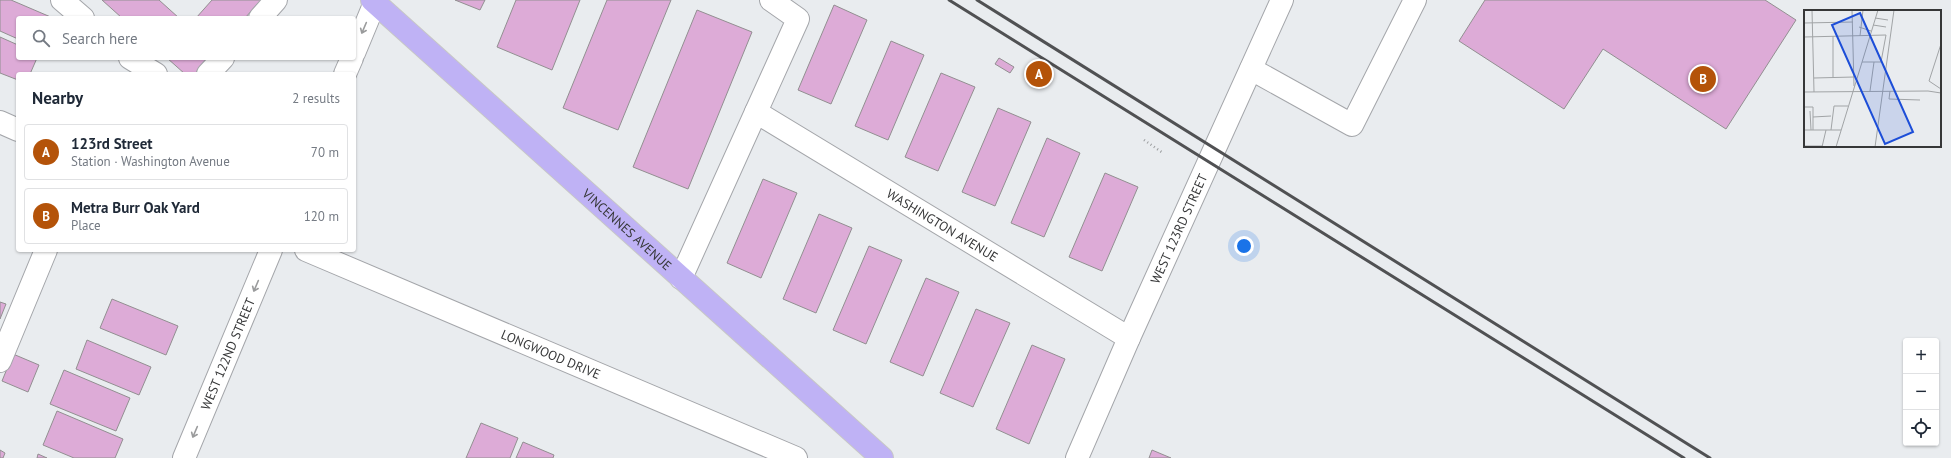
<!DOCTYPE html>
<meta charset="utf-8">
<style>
body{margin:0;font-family:"PT Sans",sans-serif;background:#f2f2f3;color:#1f2937}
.controls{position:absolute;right:12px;bottom:12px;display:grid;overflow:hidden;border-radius:4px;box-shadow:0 1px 3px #0004}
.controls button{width:36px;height:36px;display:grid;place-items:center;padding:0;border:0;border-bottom:1px solid #e0e1e3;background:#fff;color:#1f2937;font:20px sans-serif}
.you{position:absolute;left:1244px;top:246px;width:14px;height:14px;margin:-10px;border:3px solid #fff;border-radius:50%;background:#1a73e8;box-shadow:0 0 0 6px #1a73e833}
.badge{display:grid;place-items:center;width:26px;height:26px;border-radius:50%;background:#b45309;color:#fff;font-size:13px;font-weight:700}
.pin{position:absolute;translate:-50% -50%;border:2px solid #fff;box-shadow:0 1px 4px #0006}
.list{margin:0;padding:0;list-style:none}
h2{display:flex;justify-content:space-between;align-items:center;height:52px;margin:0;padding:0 16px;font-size:17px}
h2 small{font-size:13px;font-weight:400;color:#747a83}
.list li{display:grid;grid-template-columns:26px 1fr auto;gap:12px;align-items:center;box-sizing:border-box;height:56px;margin:0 8px 8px;padding:0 8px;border:1px solid #e0e1e3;border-radius:4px}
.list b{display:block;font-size:15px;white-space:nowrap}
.list p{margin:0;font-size:13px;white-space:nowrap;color:#747a83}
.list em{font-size:13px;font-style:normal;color:#747a83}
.icon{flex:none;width:22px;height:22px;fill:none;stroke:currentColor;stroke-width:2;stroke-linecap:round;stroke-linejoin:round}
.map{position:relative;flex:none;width:1951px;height:458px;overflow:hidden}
.search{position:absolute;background:#fff;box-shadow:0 1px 3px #0004;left:16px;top:16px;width:340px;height:44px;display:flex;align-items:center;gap:10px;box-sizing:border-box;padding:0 14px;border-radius:4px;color:#747a83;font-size:15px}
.panel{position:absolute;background:#fff;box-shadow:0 1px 3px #0004;left:16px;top:72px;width:340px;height:180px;border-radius:4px}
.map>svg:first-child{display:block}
.building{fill:#ddabd7;stroke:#928f91}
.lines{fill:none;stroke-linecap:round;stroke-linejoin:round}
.minor-casing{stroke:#a4a6aa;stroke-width:24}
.major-casing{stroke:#c7c7c7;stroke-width:24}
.path{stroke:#9a9c9e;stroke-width:2.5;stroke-dasharray:1 3;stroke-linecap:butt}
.minor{stroke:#fff;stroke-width:22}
.major{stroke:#bfb2f5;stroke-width:22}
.rail{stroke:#505153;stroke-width:3}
.oneway{stroke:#9a9b9c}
.labels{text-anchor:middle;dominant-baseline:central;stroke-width:3;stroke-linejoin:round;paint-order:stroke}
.street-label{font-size:13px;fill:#363738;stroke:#f6f9fd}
.inset-road{fill:none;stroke:#a1a4a6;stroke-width:1}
.view{fill:#1d4ed8;fill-opacity:0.15;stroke:#1d4ed8;stroke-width:2}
.inset-edge{fill:none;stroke:#363738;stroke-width:2}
</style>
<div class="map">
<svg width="1951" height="458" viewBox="0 0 1951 458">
<rect width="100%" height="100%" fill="#e9ecef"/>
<path class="building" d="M0,0H11L53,18H18V39L0,31Z
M102,0H159L179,18H122Z
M212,0H261L245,18H196Z
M455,0H485L480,10Z
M516,0H580L552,70L497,47Z
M607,0H671L618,130L563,108Z
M1485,0H1765L1796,20L1726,129L1603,49L1564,109L1459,41Z
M834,5L867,20L831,104L798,90Z
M697,10L752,32L688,189L633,167Z
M0,37L18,45V58H37L30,74H18V80L0,73Z
M891,41L924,55L888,140L855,126Z
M167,58H210L195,74H185Z
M999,58L1014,67L1010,73L995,64Z
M941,73L975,87L938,171L905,157Z
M998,108L1031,122L995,206L962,192Z
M1047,138L1080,153L1044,237L1011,223Z
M1105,173L1138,187L1102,271L1069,257Z
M763,179L797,193L761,278L727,263Z
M819,214L852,228L816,313L783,299Z
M869,246L902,260L866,344L833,330Z
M926,278L959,292L923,376L890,362Z
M112,299L178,326L166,355L100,328Z
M0,302L6,304L0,319Z
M976,309L1010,323L973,407L940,393Z
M87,340L151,367L139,395L76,369Z
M1032,345L1065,359L1029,444L996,429Z
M13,354L39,365L28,392L2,381Z
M64,370L130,398L116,431L50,404Z
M57,411L123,439L115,458H74L43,445Z
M481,423L518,438L510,458H466Z
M523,442L554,455L553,458H516Z
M0,450L5,453L3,458H0Z
M1152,450L1171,458H1149Z
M38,454L47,458H37Z"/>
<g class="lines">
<defs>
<g id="minor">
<path d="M62,0L83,18"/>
<path d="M260,18L276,0"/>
<path d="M354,53L376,0"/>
<path d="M130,58L156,74"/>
<path d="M1251,69L1352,125L1415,0"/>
<path d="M208,74L223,58"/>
<path d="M345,74L352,58"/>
<path id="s1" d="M756,112L1129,338"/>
<path d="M0,122L18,130"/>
<path id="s2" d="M306,250L796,458"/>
<path d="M681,278L798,19L771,0"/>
<path d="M0,361L46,250"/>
<path id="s3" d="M184,458L271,250"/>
<path id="s4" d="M1077,458L1129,338L1282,0"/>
</g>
<g id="major">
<path id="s5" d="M372,0L882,458"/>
</g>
</defs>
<use href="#minor" class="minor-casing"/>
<use href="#major" class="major-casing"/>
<path class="path" d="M1144,140L1163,153"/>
<use href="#minor" class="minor"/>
<use href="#major" class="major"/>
<path class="rail" d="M949,0L1684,458
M977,0L1710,458"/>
</g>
<defs><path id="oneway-shaft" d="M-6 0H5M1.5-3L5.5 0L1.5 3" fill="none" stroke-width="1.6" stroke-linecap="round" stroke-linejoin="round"/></defs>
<g class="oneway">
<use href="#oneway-shaft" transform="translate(364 28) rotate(113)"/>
<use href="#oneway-shaft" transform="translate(256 286) rotate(113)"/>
<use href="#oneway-shaft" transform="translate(195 432) rotate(113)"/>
</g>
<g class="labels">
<g class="street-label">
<text stroke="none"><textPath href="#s1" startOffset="218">WASHINGTON AVENUE</textPath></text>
<text stroke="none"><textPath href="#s4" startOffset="251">WEST 123RD STREET</textPath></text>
<text stroke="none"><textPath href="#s5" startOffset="343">VINCENNES AVENUE</textPath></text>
<text stroke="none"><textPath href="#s3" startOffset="113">WEST 122ND STREET</textPath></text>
<text stroke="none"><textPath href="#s2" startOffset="266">LONGWOOD DRIVE</textPath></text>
</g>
</g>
<g transform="translate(1804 10)">
<rect width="137" height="137" fill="#e9ecef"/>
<path class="inset-road" d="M8,0L10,82M48,0L50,76M71,8L84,10M0,13L49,12M69,15L82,17M55,17L67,21M56,26L59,0M0,27L82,25L77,52H58M137,34L125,71L137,79M29,67V26M10,68L50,67M66,81L70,52M86,81L85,89L116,90M0,82L124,81L137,83M0,97H9V120M6,101L7,120M9,107L27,106M0,120H37M27,120L30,96H44M0,136H19M18,137L22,120M32,137L74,0M71,137L90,0"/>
<path class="view" d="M56,3L109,122L81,134L28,15Z"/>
<rect width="137" height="137" class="inset-edge"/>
</g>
</svg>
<div class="controls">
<button>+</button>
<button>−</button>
<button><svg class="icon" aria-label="locate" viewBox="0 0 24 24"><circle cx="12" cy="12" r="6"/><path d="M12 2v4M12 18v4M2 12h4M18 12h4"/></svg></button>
</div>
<div class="you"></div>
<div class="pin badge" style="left:1039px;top:74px">A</div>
<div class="pin badge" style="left:1703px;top:79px">B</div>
<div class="search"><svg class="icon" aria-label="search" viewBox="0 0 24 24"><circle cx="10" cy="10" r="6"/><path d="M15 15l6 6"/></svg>Search here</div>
<section class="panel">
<h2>Nearby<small>2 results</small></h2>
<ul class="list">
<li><span class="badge">A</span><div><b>123rd Street</b><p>Station · Washington Avenue</p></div><em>70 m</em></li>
<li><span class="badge">B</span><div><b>Metra Burr Oak Yard</b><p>Place</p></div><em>120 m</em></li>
</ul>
</section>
</div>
